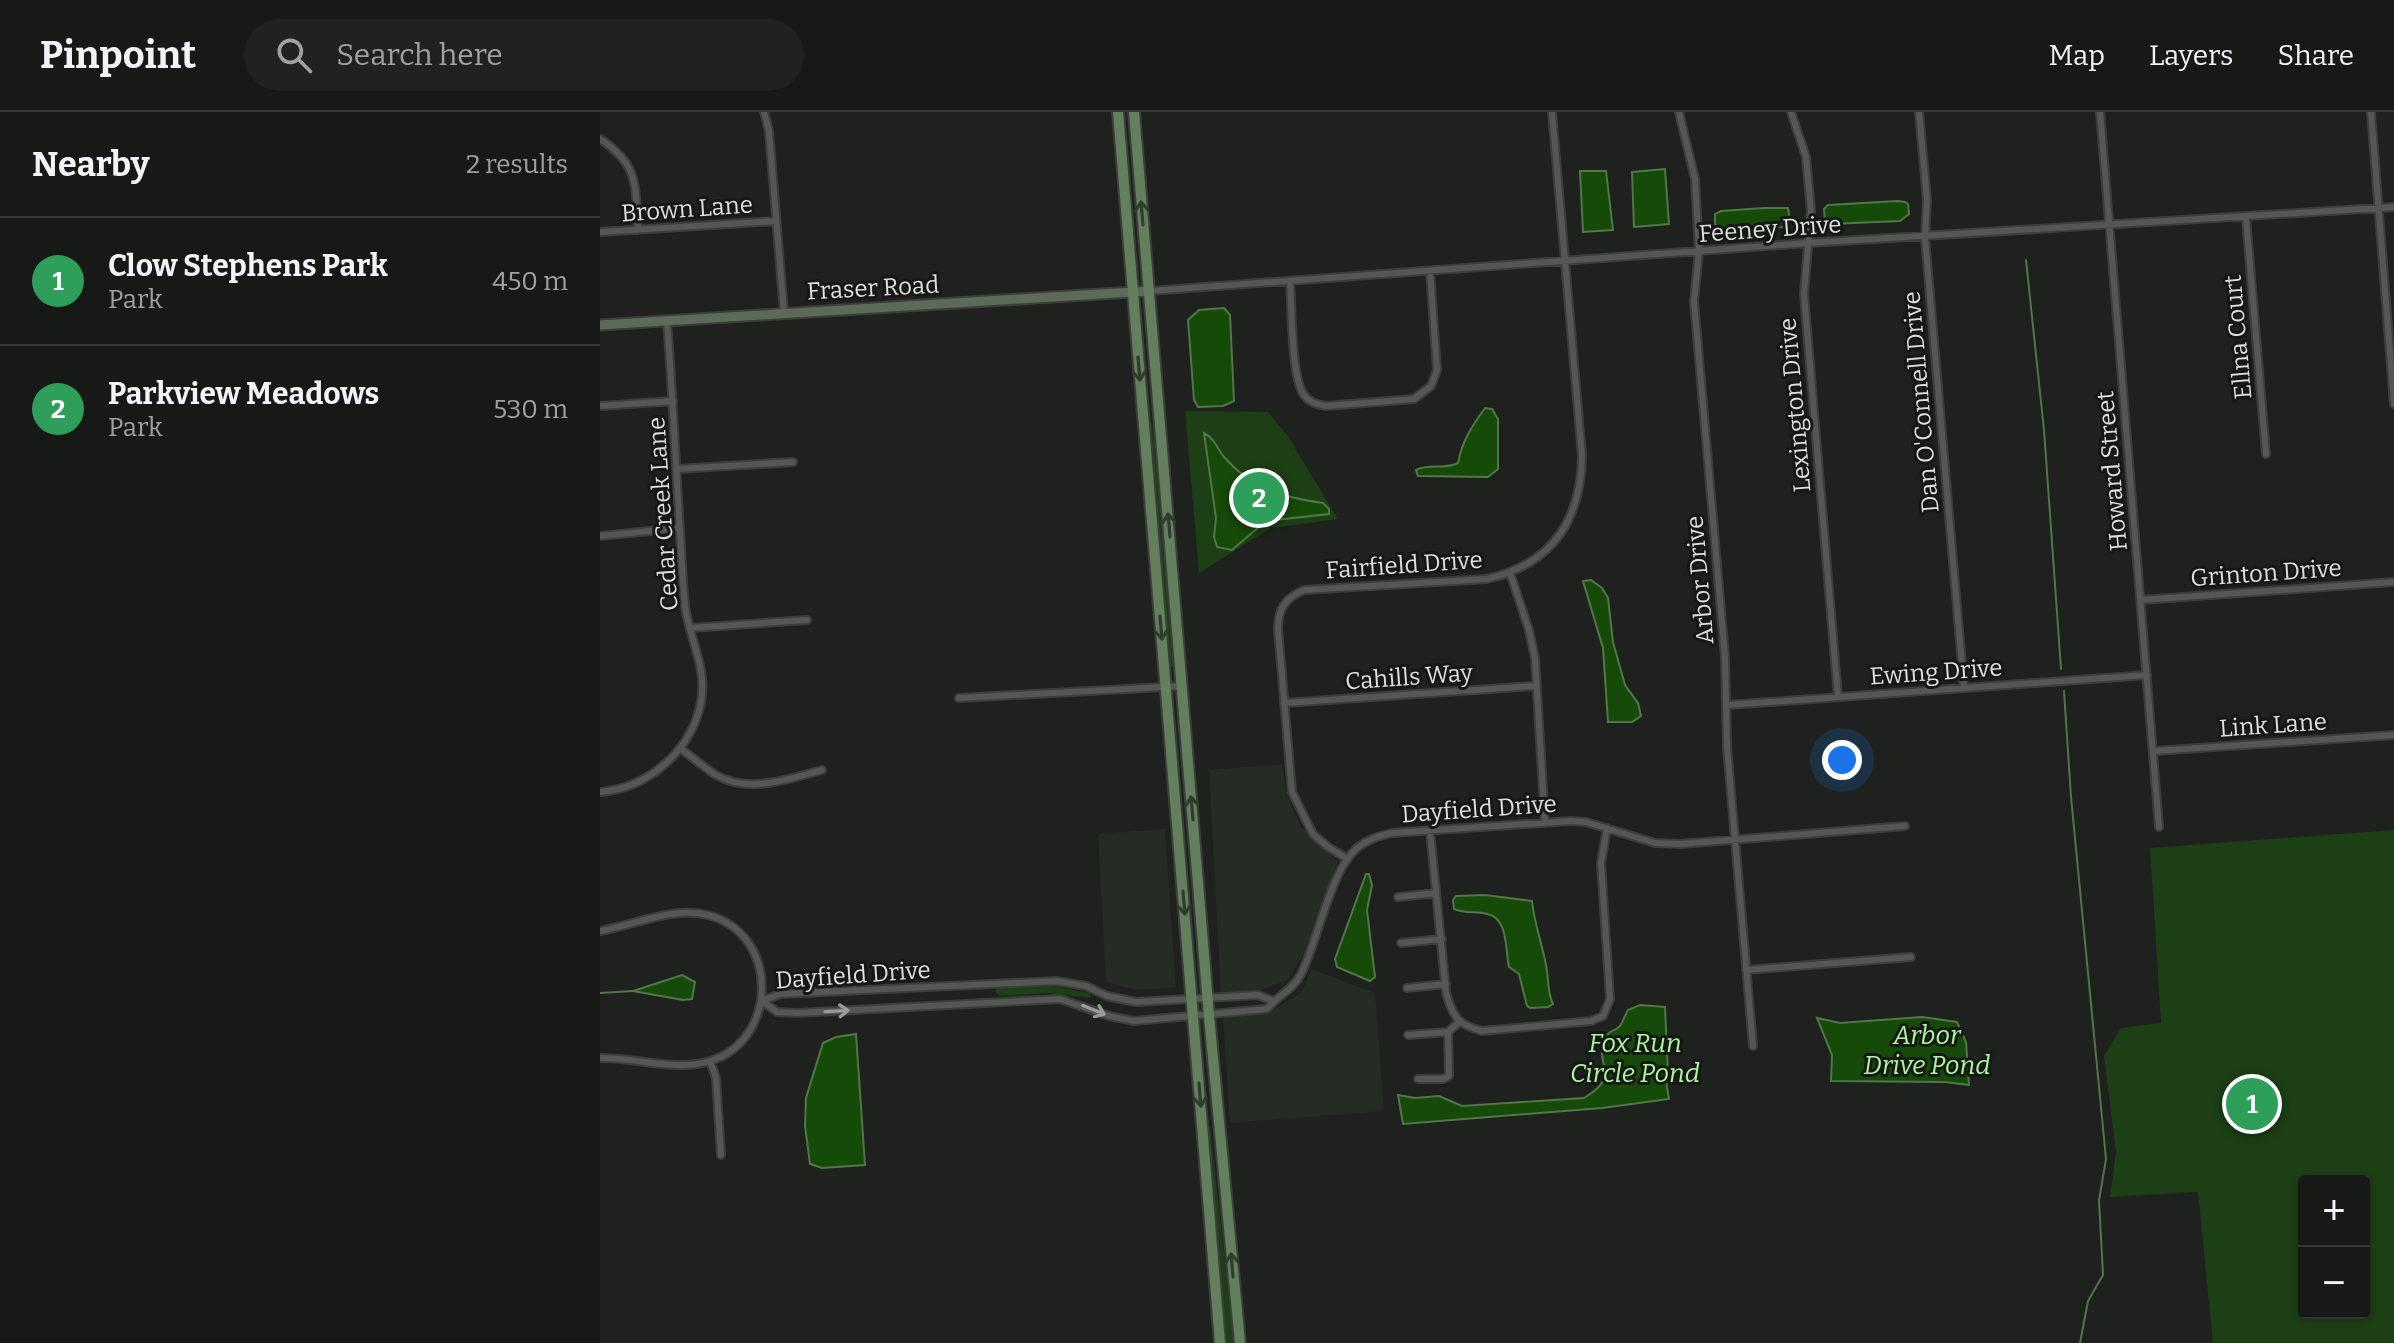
<!DOCTYPE html>
<meta charset="utf-8">
<style>
body{margin:0;font-family:Bitter,serif;background:#1f221f;color:#f1f3f6}
.controls{position:absolute;right:24px;bottom:24px;display:grid;overflow:hidden;border-radius:8px;box-shadow:0 2px 6px #0004}
.controls button{width:72px;height:72px;display:grid;place-items:center;padding:0;border:0;border-bottom:2px solid #353835;background:#161916;color:#f1f3f6;font:40px sans-serif}
.you{position:absolute;left:1242px;top:648px;width:28px;height:28px;margin:-20px;border:6px solid #fff;border-radius:50%;background:#1a73e8;box-shadow:0 0 0 12px #1a73e833}
.badge{display:grid;place-items:center;width:52px;height:52px;border-radius:50%;background:#0b8043;color:#fff;font-size:26px;font-weight:700}
.pin{position:absolute;translate:-50% -50%;border:4px solid #fff;box-shadow:0 2px 8px #0006}
.list{margin:0;padding:0;list-style:none}
h2{display:flex;justify-content:space-between;align-items:center;height:104px;margin:0;padding:0 32px;font-size:34px}
h2 small{font-size:26px;font-weight:400;color:#9ea0a1}
.list li{display:grid;grid-template-columns:52px 1fr auto;gap:24px;align-items:center;box-sizing:border-box;height:128px;padding:0 32px;border-top:2px solid #353835}
.list b{display:block;font-size:30px;white-space:nowrap}
.list p{margin:0;font-size:26px;white-space:nowrap;color:#9ea0a1}
.list em{font-size:26px;font-style:normal;color:#9ea0a1}
.icon{flex:none;width:44px;height:44px;fill:none;stroke:currentColor;stroke-width:2;stroke-linecap:round;stroke-linejoin:round}
.map{position:relative;flex:none;width:1794px;height:1231px;overflow:hidden}
header{display:flex;align-items:center;gap:48px;box-sizing:border-box;height:112px;padding:0 40px;background:#161916;border-bottom:2px solid #353835}
header strong{font-size:38px}
nav{display:flex;gap:44px;margin-inline-start:auto;font-size:28px}
.search{width:560px;height:72px;background:#1f221f;display:flex;align-items:center;gap:20px;box-sizing:border-box;padding:0 28px;border-radius:44px;color:#9ea0a1;font-size:30px}
main{display:flex}
aside{flex:1;background:#161916}
.map>svg:first-child{display:block}
.built{fill:#252c24}
.green{fill:#1c3f15;fill-rule:evenodd}
.water{fill:#164a09;stroke:#517748;stroke-width:2}
.lines{fill:none;stroke-linecap:round;stroke-linejoin:round}
.stream{stroke:#517748;stroke-width:2}
.street-casing{stroke:#3b3e3b;stroke-width:10}
.secondary-casing{stroke:#3b3e3b;stroke-width:13}
.primary-casing{stroke:#3b3e3b;stroke-width:14}
.street{stroke:#545753;stroke-width:6}
.secondary{stroke:#5c6b58;stroke-width:9}
.primary{stroke:#637f5e;stroke-width:10}
.oneway{stroke:#303c2e}
.oneway2{stroke:#989b98}
.labels{text-anchor:middle;dominant-baseline:central;stroke-width:6;stroke-linejoin:round;paint-order:stroke}
.street-label{font-size:24px;fill:#dcdfdc;stroke:#151814}
.water-label{font-size:26px;font-style:italic;fill:#abf69d;stroke:#151814}
</style>
<header>
<strong>Pinpoint</strong>
<div class="search"><svg class="icon" aria-label="search" viewBox="0 0 24 24"><circle cx="10" cy="10" r="6"/><path d="M15 15l6 6"/></svg>Search here</div>
<nav><a>Map</a><a>Layers</a><a>Share</a></nav>
</header>
<main>
<aside>
<h2>Nearby<small>2 results</small></h2>
<ul class="list">
<li><span class="badge" style="background:#2e9e5b">1</span><div><b>Clow Stephens Park</b><p>Park</p></div><em>450 m</em></li>
<li><span class="badge" style="background:#2e9e5b">2</span><div><b>Parkview Meadows</b><p>Park</p></div><em>530 m</em></li>
</ul>
</aside>
<div class="map">
<svg width="1794" height="1231" viewBox="0 0 1794 1231">
<rect width="100%" height="100%" fill="#1e211d"/>
<path class="built" d="M682,652L686,680L700,714L738,749L703,843L688,868L662,878L621,883L609,658Z
M565,717L576,875L537,878L506,870L498,722Z
M712,857L775,881L784,999L630,1011L623,905L668,901L701,881Z"/>
<path class="green" d="M585,299L668,300L687,323L738,407L671,416L599,461Z
M552,311L558,358L575,555H570L549,312Z
M1794,718V1231H1613L1598,1080L1510,1085L1516,1040L1504,944L1521,916L1561,911L1550,736ZM1704,1069H1764V1201H1704Z
M451,874L490,881V886L449,881L400,884L395,880L398,876Z
M608,1014H610L634,1231H625Z"/>
<path class="water" d="M1065,57L1069,112L1034,115L1032,60Z
M980,59H1006L1013,118L983,120Z
M1298,89L1305,90L1308,92L1309,102L1300,109L1231,112L1225,110L1224,97L1228,93Z
M1164,96H1188L1190,109L1183,115L1129,119L1120,118L1115,112V102L1121,99Z
M624,196L630,203L634,289L623,294L598,295L594,288L588,208L599,198Z
M885,296L892,297L898,307V357L888,365L818,364L816,358C829,351 845,358 858,351C862,329 872,314 885,296Z
M604,321C614,326 617,336 624,345C653,378 681,385 723,391L729,397V402L666,409L632,438L617,435L614,425L616,406Z
M991,468L1002,476L1008,486L1013,530L1025,573L1038,591L1041,604L1032,610H1008L1003,536L983,469Z
M766,762H769L772,773L767,798L775,865L770,869L737,855L735,847Z
M885,783L932,789C934,811 942,831 946,853C949,867 947,880 953,892L948,895L930,896L927,894L919,862L909,855C905,839 909,806 887,802C876,799 865,802 854,797L853,788L856,784Z
M82,863L95,870L92,887L83,888L33,879Z
M1040,893L1065,895L1068,962L1066,969L1069,987L1002,996L803,1012L798,983L815,986L839,984L862,994L984,986C1023,963 993,953 1005,926C1009,918 1013,920 1019,915C1023,911 1025,902 1028,898Z
M1322,905L1357,910L1366,930L1369,973L1345,970L1231,969L1232,943L1217,906L1240,911Z
M256,922L265,1053L222,1056L210,1052L205,1014L206,986L223,931L236,925Z"/>
<g class="lines">
<path class="stream" d="M1426,148L1444,318L1461,557
M1464,579L1471,685L1506,1047L1499,1088L1503,1163L1488,1189L1480,1231
M0,881L33,879"/>
<defs>
<path id="street" d="M164,0L169,19L184,201
M1079,0L1095,67L1099,139L1094,189L1125,545L1127,635L1153,934
M1191,0L1206,45L1211,99L1204,182L1238,585
M1319,0L1327,88L1325,126L1364,576
M1500,0L1559,715
M1771,0L1794,292
M0,27C40,53 35,75 38,118
M1646,106L1666,342
M0,120L176,109
M690,170C692,194 691,266 704,283C709,290 718,293 726,294L814,287L831,274L837,258L830,159
M549,179L1208,131L1794,95
M0,294L73,289
M77,357L193,350
M0,424L80,416
M910,461L929,518L935,546L945,711
M1541,488L1794,470
M91,516L207,508
M359,586L582,574
M684,591L935,574
M1128,593L1547,563
M80,636C92,645 103,655 116,663C149,682 188,667 222,658
M1554,639L1794,623
M0,680C47,676 88,642 100,595C109,558 90,530 85,494C82,464 81,433 79,403C75,338 72,273 67,209
M830,719L846,881C853,905 858,913 882,919L991,909L1003,904L1010,887L1001,751L1007,716
M748,747L728,735L713,722L692,680L678,517C678,497 685,486 704,478L887,467C952,452 981,409 982,344L952,0
M798,785L836,781
M0,819C35,813 73,794 108,803C180,822 179,928 110,949C76,960 35,945 0,946
M801,831L842,827
M1146,858L1311,845
M807,876L846,872
M162,889L177,900L197,901L460,887L509,904L534,909L667,897C677,884 693,878 701,862C718,829 730,759 757,736C768,727 779,724 792,721L971,709L986,710L1055,731L1080,732L1305,714
M162,889L180,882L456,869L486,874L507,884L536,890L658,883L673,889
M808,923L848,920
M110,949L116,966L121,1043
M818,967H843L849,964L848,920L860,909"/>
<path id="secondary" d="M0,213L549,179"/>
<path id="primary" d="M518,0L620,1231
M534,0L609,904L640,1231"/>
</defs>
<use href="#street" class="street-casing"/>
<use href="#secondary" class="secondary-casing"/>
<use href="#primary" class="primary-casing"/>
<use href="#street" class="street"/>
<use href="#secondary" class="secondary"/>
<use href="#primary" class="primary"/>
</g>
<defs><path id="oneway-shaft" d="M-6 0H5M1.5-3L5.5 0L1.5 3" fill="none" stroke-width="1.6" stroke-linecap="round" stroke-linejoin="round" transform="scale(2)"/></defs>
<g class="oneway">
<use href="#oneway-shaft" transform="translate(542 101) rotate(-95)"/>
<use href="#oneway-shaft" transform="translate(539 257) rotate(85)"/>
<use href="#oneway-shaft" transform="translate(569 413) rotate(-95)"/>
<use href="#oneway-shaft" transform="translate(561 516) rotate(85)"/>
<use href="#oneway-shaft" transform="translate(592 696) rotate(-95)"/>
<use href="#oneway-shaft" transform="translate(584 791) rotate(85)"/>
<use href="#oneway-shaft" transform="translate(600 983) rotate(85)"/>
<use href="#oneway-shaft" transform="translate(632 1153) rotate(-95)"/>
</g>
<g class="oneway2">
<use href="#oneway-shaft" transform="translate(494 898) rotate(22)"/>
<use href="#oneway-shaft" transform="translate(237 899) rotate(-3)"/>
</g>
<g class="labels">
<g class="street-label">
<text transform="translate(87 97) rotate(-4)">Brown Lane</text>
<text transform="translate(1170 117) rotate(-4)">Feeney Drive</text>
<text transform="translate(273 176) rotate(-3)">Fraser Road</text>
<text transform="translate(1638 225) rotate(-95)">Ellna Court</text>
<text transform="translate(1321 290) rotate(-95)">Dan O'Connell Drive</text>
<text transform="translate(1195 293) rotate(-95)">Lexington Drive</text>
<text transform="translate(1512 359) rotate(-95)">Howard Street</text>
<text transform="translate(63 402) rotate(-94)">Cedar Creek Lane</text>
<text transform="translate(804 453) rotate(-4)">Fairfield Drive</text>
<text transform="translate(1666 461) rotate(-4)">Grinton Drive</text>
<text transform="translate(1100 468) rotate(-95)">Arbor Drive</text>
<text transform="translate(1336 560) rotate(-4)">Ewing Drive</text>
<text transform="translate(809 565) rotate(-4)">Cahills Way</text>
<text transform="translate(1673 613) rotate(-4)">Link Lane</text>
<text transform="translate(879 697) rotate(-4)">Dayfield Drive</text>
<text transform="translate(253 863) rotate(-4)">Dayfield Drive</text>
</g>
<g class="water-label">
<text x="1327" y="923">Arbor<tspan x="1327" dy="30">Drive Pond</tspan></text>
<text x="1035" y="931">Fox Run<tspan x="1035" dy="30">Circle Pond</tspan></text>
</g>
</g>
</svg>
<div class="controls">
<button>+</button>
<button>−</button>
</div>
<div class="you"></div>
<div class="pin badge" style="left:1652px;top:992px;background:#2e9e5b">1</div>
<div class="pin badge" style="left:659px;top:386px;background:#2e9e5b">2</div>
</div>
</main>
